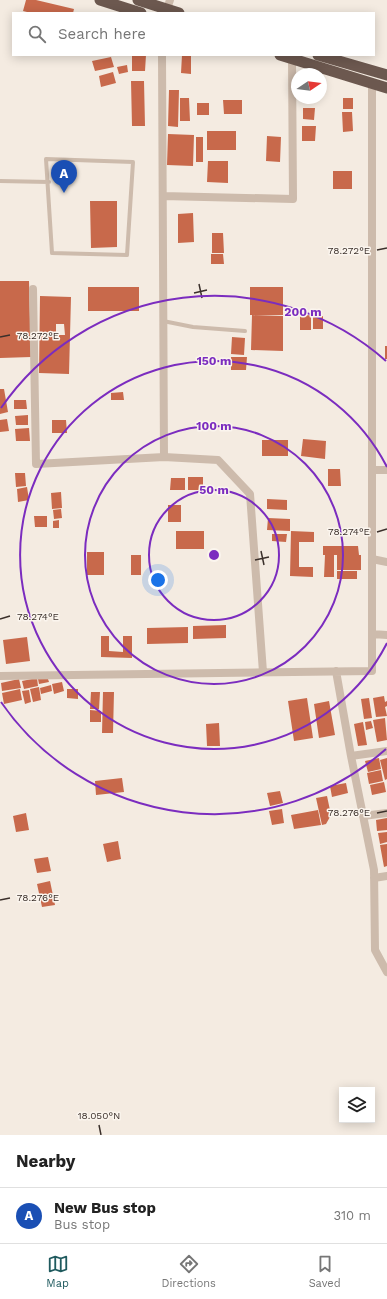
<!DOCTYPE html>
<meta charset="utf-8">
<style>
body{margin:0;font-family:"Work Sans",sans-serif;background:#f2f2f2;color:#222}
.controls{position:absolute;right:12px;bottom:12px;display:grid;overflow:hidden;border-radius:0px;box-shadow:0 2px 10px #0003}
.controls button{width:36px;height:36px;display:grid;place-items:center;padding:0;border:0;border-bottom:1px solid #e0e0e0;background:#fff;color:#222;font:20px sans-serif}
.compass{position:absolute;left:291px;top:68px;width:36px;height:36px;border-radius:50%;background:#fff;box-shadow:0 2px 10px #0003;rotate:77deg}
.you{position:absolute;left:158px;top:580px;width:14px;height:14px;margin:-10px;border:3px solid #fff;border-radius:50%;background:#1a73e8;box-shadow:0 0 0 6px #1a73e833}
.badge{display:grid;place-items:center;width:26px;height:26px;border-radius:50%;background:#1f5a5e;color:#fff;font-size:13px;font-weight:700}
.pin{position:absolute;translate:-50% -33px;filter:drop-shadow(0 1px 2px #0008)}
.pin::after{content:'';position:absolute;top:21px;width:14px;height:12px;background:inherit;clip-path:polygon(0 0,100% 0,50% 100%)}
.list{margin:0;padding:0;list-style:none}
h2{display:flex;justify-content:space-between;align-items:center;height:52px;margin:0;padding:0 16px;font-size:17px}
h2 small{font-size:13px;font-weight:400;color:#767676}
.list li{display:grid;grid-template-columns:26px 1fr auto;gap:12px;align-items:center;box-sizing:border-box;height:56px;padding:0 16px;border-top:1px solid #e0e0e0}
.list b{display:block;font-size:15px;white-space:nowrap}
.list p{margin:0;font-size:13px;white-space:nowrap;color:#767676}
.list em{font-size:13px;font-style:normal;color:#767676}
.icon{flex:none;width:22px;height:22px;fill:none;stroke:currentColor;stroke-width:2;stroke-linecap:round;stroke-linejoin:round}
.map{position:relative;flex:none;width:387px;height:1135px;overflow:hidden}
.search{position:absolute;background:#fff;box-shadow:0 2px 10px #0003;left:12px;right:12px;top:12px;height:44px;display:flex;align-items:center;gap:10px;box-sizing:border-box;padding:0 14px;border-radius:0px;color:#767676;font-size:15px}
.sheet{height:108px;background:#fff}
nav{display:flex;justify-content:space-around;align-items:center;box-sizing:border-box;height:56px;border-top:1px solid #e0e0e0;background:#fff;font-size:11px;color:#767676}
nav a{display:grid;justify-items:center;gap:2px}
nav .on{color:#1f5a5e}
.map>svg:first-child{display:block}
.building{fill:#c8694b;fill-rule:evenodd}
.lines{fill:none;stroke-linecap:round;stroke-linejoin:round}
.service{stroke:#cdbbac;stroke-width:4}
.minor{stroke:#cdbbac;stroke-width:8}
.trunk{stroke:#6c584f;stroke-width:11}
.ticks{fill:none;stroke:#3b302b;stroke-width:1.5}
.ring{fill:none;stroke:#7b2cbf;stroke-width:2}
.ticks-label{font-size:10px;text-anchor:middle;fill:#3b302b;stroke:#fbf5ee;stroke-width:3;stroke-linejoin:round;paint-order:stroke}
.centre{fill:#7b2cbf;stroke:#fbf5ee;stroke-width:2}
.ring-label{font-size:12px;text-anchor:middle;font-weight:bold;fill:#7b2cbf;stroke:#fbf5ee;stroke-width:3;stroke-linejoin:round;paint-order:stroke}
</style>
<div class="map">
<svg width="387" height="1135" viewBox="0 0 387 1135">
<rect width="100%" height="100%" fill="#f4ebe1"/>
<path class="building" d="M26,0H36L74,9L73,13H31L23,11Z
M132,55H146L145,71H132Z
M182,55H191V74L181,73Z
M111,57L114,67L95,71L92,61Z
M127,65L128,72L119,74L117,67Z
M113,72L116,83L101,87L99,76Z
M131,81H144L145,126H132Z
M321,83H325L324,95H321Z
M169,90H179L178,127L168,126Z
M180,98H189L190,121H180Z
M343,98H353V109H343Z
M223,100H242V114H224Z
M197,103H209V115H197Z
M303,108H315L314,120L303,119Z
M342,112H352L353,131L343,132Z
M302,126H316L315,141H302Z
M207,131H236V150H207Z
M168,134L194,135L193,166L167,165Z
M267,136L281,137L280,162L266,161Z
M196,137H203V162H196Z
M208,161H228V183L207,182Z
M333,171H352V189H333Z
M90,201H117V247L91,248Z
M193,213L194,242L178,243V214Z
M212,233H223L224,253H212Z
M211,254H223L224,264H211Z
M0,281H29L31,357L0,358Z
M88,287H139V311H88Z
M250,287H283V315H250Z
M40,296L71,297L69,374L39,373ZM56,324H64L65,335H56Z
M252,315L283,316V351L251,350Z
M311,315V330H300V316Z
M313,316H323V329H313Z
M232,337L245,338L244,355L231,354Z
M385,346H387V359H385Z
M231,357H247L246,370H231Z
M0,389H4L8,412L0,414Z
M123,392L124,400H111V393Z
M14,400H26L27,409H14Z
M28,415V425H16L15,416Z
M7,419L9,431L0,432V420Z
M52,420H66L67,433H52Z
M29,428L30,441H16L15,429Z
M303,439L326,441L325,459L301,456Z
M262,440H288V456H262Z
M328,469H340L341,486H328Z
M15,473H25L26,486L16,487Z
M188,477H203V490H188Z
M171,478H185V490H170Z
M27,487L29,500L18,502L17,489Z
M61,492L62,508L52,509L51,493Z
M267,499L287,500V510L267,509Z
M168,505H181V522H168Z
M61,509L62,518L54,519L53,510Z
M34,516H47V527H35Z
M268,518L290,519V531L267,530Z
M59,520V528H53V521Z
M176,531H204V549H176Z
M291,531L314,532V542H299V567H313V577L290,576Z
M272,534H287L286,542L272,541Z
M323,546H358L359,555H340H361V570H337V555H323Z
M87,552H104V575H87Z
M131,555H141V575H131Z
M325,555H334V577H324Z
M337,571H357V579H337Z
M226,625V638L193,639V626Z
M188,627V643L147,644V628Z
M101,636H109V651L123,652V636H132V658L101,657Z
M27,637L30,661L6,664L3,640Z
M47,676L49,682L39,684L38,679Z
M37,678L38,686L24,689L22,681Z
M19,679L21,688L2,691L1,683Z
M62,682L64,691L54,694L52,684Z
M51,685L52,691L41,694L40,688Z
M39,687L41,700L33,702L30,689Z
M20,689L22,700L4,704L2,693Z
M67,689H78V699L67,698Z
M29,690L31,702L25,704L22,691Z
M91,692H100L99,709H90Z
M103,692H114L113,733H102Z
M384,696L385,702L387,701V706L385,707L387,716L376,717L373,698Z
M307,698L313,738L294,741L288,701Z
M369,698L372,718L364,719L361,699Z
M329,701L335,735L319,738L314,704Z
M90,710L101,711V722H90Z
M385,718L387,740L377,742L373,720Z
M371,721L373,728L366,730L365,722Z
M363,722L367,745L358,746L354,724Z
M219,723L220,746H207L206,724Z
M379,758L381,769L368,772L365,761Z
M387,758V779L385,780L380,760Z
M381,770L383,781L369,784L367,773Z
M122,778L124,792L96,795L95,781Z
M384,782L386,792L372,795L370,785Z
M346,783L348,793L332,797L330,786Z
M280,791L283,803L270,806L267,793Z
M327,796L331,815L326,824L322,825L316,798Z
M282,809L284,823L272,825L269,811Z
M318,810L321,825L294,829L291,815Z
M26,813L29,830L16,832L13,816Z
M387,818V830L377,831L376,820Z
M387,832V842L380,844L378,833Z
M118,841L121,859L107,862L103,844Z
M387,844V866L384,867L380,845Z
M48,857L51,871L37,873L34,859Z
M50,881L55,905L42,907L37,884Z"/>
<g class="lines">
<path class="service" d="M46,159L133,162L127,255L52,253Z
M0,181L49,182
M163,321L193,327L245,331"/>
<path class="minor" d="M167,9L170,0
M163,196L293,199L292,59
M33,289L36,464L164,457L162,55
M164,457L218,460L250,494L263,672
M372,470H387
M372,559L387,562
M372,634L387,635
M336,671L351,756L374,870L375,950L387,972
M0,676L372,671V84
M351,756L387,751
M363,816L387,813
M374,878L387,876"/>
<path class="trunk" d="M100,0L141,13
M138,0L179,13
M280,55L387,88
M318,55L387,75"/>
</g>
<path class="ticks" d="M377,250L387,248M199,284L202,298M194,293L207,290M0,337L10,335M377,532L387,529M261,551L264,565M255,560L269,557M0,619L10,616M377,813L387,811M0,900L10,898M99,1125L101,1135"/>
<g class="ring">
<circle cx="214" cy="555" r="65"/>
<circle cx="214" cy="555" r="129"/>
<path d="M387 643A194 194 0 1 1 387 467"/>
<path d="M386 749A259 259 0 0 1 1 702M1 408A259 259 0 0 1 386 361"/>
</g>
<g class="ticks-label">
<text x="349" y="254">78.272°E</text>
<text x="38" y="339">78.272°E</text>
<text x="349" y="535">78.274°E</text>
<text x="38" y="620">78.274°E</text>
<text x="349" y="816">78.276°E</text>
<text x="38" y="901">78.276°E</text>
<text x="99" y="1119">18.050°N</text>
</g>
<circle cx="214" cy="555" r="6" class="centre"/>
<g class="ring-label">
<text x="303" y="316">200 m</text>
<text x="214" y="365">150 m</text>
<text x="214" y="430">100 m</text>
<text x="214" y="494">50 m</text>
</g>
</svg>
<div class="controls">
<button><svg class="icon" aria-label="layers" viewBox="0 0 24 24"><path d="M12 4l9 5-9 5-9-5zM3 14l9 5 9-5"/></svg></button>
</div>
<svg class="compass" viewBox="-18 -18 36 36"><path d="M0-13l5 13h-10z" fill="#e53935"/><path d="M0 13l5-13h-10z" fill="#767676"/></svg>
<div class="you"></div>
<div class="pin badge" style="left:64px;top:193px;background:#1a4fb4">A</div>
<div class="search"><svg class="icon" aria-label="search" viewBox="0 0 24 24"><circle cx="10" cy="10" r="6"/><path d="M15 15l6 6"/></svg>Search here</div>
</div>
<section class="sheet">
<h2>Nearby<small></small></h2>
<ul class="list">
<li><span class="badge" style="background:#1a4fb4">A</span><div><b>New Bus stop</b><p>Bus stop</p></div><em>310 m</em></li>
</ul>
</section>
<nav>
<a class="on"><svg class="icon" aria-label="map" viewBox="0 0 24 24"><path d="M3 6l6-2 6 2 6-2v14l-6 2-6-2-6 2zM9 4v14M15 6v14"/></svg>Map</a>
<a><svg class="icon" aria-label="directions" viewBox="0 0 24 24"><path d="M12 3l9 9-9 9-9-9zM9 14v-3h6M13 9l2 2-2 2"/></svg>Directions</a>
<a><svg class="icon" aria-label="saved" viewBox="0 0 24 24"><path d="M7 4h10v16l-5-4-5 4z"/></svg>Saved</a>
</nav>
